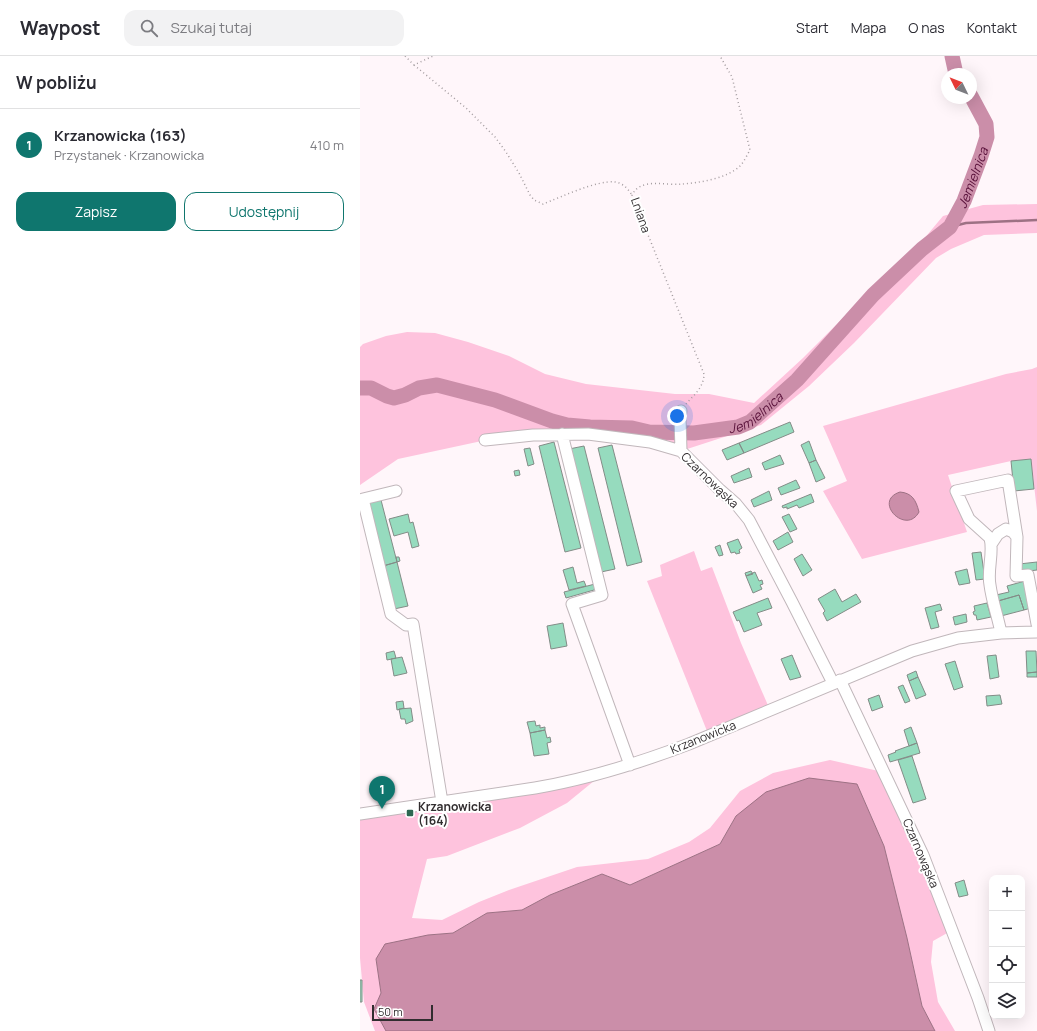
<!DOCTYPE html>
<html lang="pl">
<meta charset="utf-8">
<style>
body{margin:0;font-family:Manrope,sans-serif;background:#f2f2f3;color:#2b2b33}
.controls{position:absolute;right:12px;bottom:12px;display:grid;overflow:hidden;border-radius:8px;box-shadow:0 4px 16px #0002}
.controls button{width:36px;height:36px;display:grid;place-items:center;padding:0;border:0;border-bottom:1px solid #e1e1e2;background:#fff;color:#2b2b33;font:20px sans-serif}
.compass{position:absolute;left:581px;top:12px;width:36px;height:36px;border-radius:50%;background:#fff;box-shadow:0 4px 16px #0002;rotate:313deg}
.scale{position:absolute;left:12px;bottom:10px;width:61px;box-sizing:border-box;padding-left:4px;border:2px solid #312d2f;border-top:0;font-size:11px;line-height:14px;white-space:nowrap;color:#312d2f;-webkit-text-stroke:3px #fff;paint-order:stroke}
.you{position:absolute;left:317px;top:360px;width:14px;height:14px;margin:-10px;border:3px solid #fff;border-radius:50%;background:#1a73e8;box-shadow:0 0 0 6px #1a73e833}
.badge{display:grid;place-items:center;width:26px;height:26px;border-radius:50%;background:#0f766e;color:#fff;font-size:13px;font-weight:700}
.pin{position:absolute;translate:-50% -33px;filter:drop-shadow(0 1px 2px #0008)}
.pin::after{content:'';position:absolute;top:21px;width:14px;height:12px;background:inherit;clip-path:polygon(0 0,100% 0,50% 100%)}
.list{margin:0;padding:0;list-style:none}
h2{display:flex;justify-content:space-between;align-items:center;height:52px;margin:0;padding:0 16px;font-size:17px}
h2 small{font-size:13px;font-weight:400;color:#7c7c81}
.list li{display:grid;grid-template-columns:26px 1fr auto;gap:12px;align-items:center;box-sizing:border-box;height:72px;padding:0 16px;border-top:1px solid #e1e1e2}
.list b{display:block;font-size:15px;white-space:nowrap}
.list p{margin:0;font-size:13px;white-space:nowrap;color:#7c7c81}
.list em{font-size:13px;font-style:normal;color:#7c7c81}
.actions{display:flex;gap:8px;padding:12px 16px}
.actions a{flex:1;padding:9px 0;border:1px solid #0f766e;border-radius:12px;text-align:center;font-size:14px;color:#0f766e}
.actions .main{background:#0f766e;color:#fff}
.icon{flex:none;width:22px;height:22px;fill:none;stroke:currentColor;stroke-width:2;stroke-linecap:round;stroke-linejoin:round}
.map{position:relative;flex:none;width:677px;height:975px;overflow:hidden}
header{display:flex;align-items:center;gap:24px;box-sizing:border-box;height:56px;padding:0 20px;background:#fff;border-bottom:1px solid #e1e1e2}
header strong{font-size:19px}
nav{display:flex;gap:22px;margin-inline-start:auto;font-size:14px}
.search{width:280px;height:36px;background:#f2f2f3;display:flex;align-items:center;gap:10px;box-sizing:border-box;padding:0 14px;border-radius:12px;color:#7c7c81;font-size:15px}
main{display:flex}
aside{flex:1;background:#fff}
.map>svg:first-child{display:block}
.green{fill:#fec3dd}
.water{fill:#cb8ea9;stroke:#9d7184}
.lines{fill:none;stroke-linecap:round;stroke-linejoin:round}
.stream{stroke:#9d7184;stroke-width:2.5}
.river{stroke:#cb8ea9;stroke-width:15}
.building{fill:#96dbbe;stroke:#838c87}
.minor-casing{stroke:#c1b7bb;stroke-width:13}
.path{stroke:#a49da0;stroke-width:1.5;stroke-dasharray:1 3;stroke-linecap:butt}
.minor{stroke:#fff;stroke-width:11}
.poi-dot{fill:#2d6751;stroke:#fff;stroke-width:1.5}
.labels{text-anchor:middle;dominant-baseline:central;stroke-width:4;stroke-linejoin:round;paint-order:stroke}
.street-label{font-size:12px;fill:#312d2f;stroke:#fff}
.poi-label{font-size:12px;font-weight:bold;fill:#312d2f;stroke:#fff;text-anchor:start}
.water-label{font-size:13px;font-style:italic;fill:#59113a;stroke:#fff}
</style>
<header>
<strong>Waypost</strong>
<div class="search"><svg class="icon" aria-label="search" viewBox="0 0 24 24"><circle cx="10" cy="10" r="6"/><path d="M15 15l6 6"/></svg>Szukaj tutaj</div>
<nav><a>Start</a><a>Mapa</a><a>O nas</a><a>Kontakt</a></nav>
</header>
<main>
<aside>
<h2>W pobliżu<small></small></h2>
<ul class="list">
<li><span class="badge">1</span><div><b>Krzanowicka (163)</b><p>Przystanek · Krzanowicka</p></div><em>410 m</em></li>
</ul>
<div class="actions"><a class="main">Zapisz</a><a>Udostępnij</a></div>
</aside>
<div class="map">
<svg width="677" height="975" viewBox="0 0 677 975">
<rect width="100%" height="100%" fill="#fff6fa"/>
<path class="green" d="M677,148V177L624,179L591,193L576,202L494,287L449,330L401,369L321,395L228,378L131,383L38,403L0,429V291L3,288L26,280L47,276L75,277L108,286L149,300L185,318L226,328L315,338H349L394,347L443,302L502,243L558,190L583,160L623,149Z
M677,311V455L671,403L651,405L588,419L607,476L502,503L463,435L487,425L463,370L646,318L672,313Z
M334,495L341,515L352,511L381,587L410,654L349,680L287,525L302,520L300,509Z
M470,704L523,716L589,876L573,885L571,906L578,946L595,975H575L562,950L547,882L524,790L497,728L376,760L360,788L270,829L242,818L190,839L162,854L127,857L93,877L68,879L16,903L21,937L14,953L26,975H15L4,946L0,902V758L245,716L207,747L160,772L87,800L67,803L52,862L82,864L119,846L149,834L217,811L288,803L329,786L350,772L380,735L413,717Z"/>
<path class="water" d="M540,436C552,437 556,444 559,456C546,480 512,445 540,436Z
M449,722L497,728L524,790L547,882L562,950L575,975H26L14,953L21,937L16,903L25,888L68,879L93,877L127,857L162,854L190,839L242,818L270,829L360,788L376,760L406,736Z"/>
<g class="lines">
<path class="stream" d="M590,171L606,167L677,164"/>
<g class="river">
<path d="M592,0L596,18"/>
<path id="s1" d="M0,332H11L27,340L34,342L45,339L59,332L77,329L135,344L192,365L207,369L230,371L272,372L289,376L334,377L378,371L390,366L437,324L513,239L562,193L590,171L604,145L621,100L627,81L626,68L611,40"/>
</g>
</g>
<path class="building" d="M430,366L434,376L384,397L379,387Z
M449,385L456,404L449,407L441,389Z
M194,386L221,492L205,496L179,390Z
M379,387L384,397L367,404L362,394Z
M252,389L282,506L267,510L238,392Z
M224,390L255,513L241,516L209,393Z
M170,392L174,408L168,410L164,393Z
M420,399L424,408L405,414L402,407Z
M671,403L674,433L654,435L651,405Z
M456,404L465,422L456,426L449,407Z
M389,412L392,421L374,427L371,420Z
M159,414L160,419L155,420L154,415Z
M436,424L440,432L421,439L418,432Z
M409,435L412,444L394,451L391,444Z
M451,438L454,446L439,452L437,449L427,453V451L423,452L422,450Z
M21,444L37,506L23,510L7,447Z
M48,458L50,467L53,466L59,490L52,492L48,476L34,480L29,463Z
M429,458L437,473L430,476L422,461Z
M428,476L433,486L418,494L413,485Z
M378,483L382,492L379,494L380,497L376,498L375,496L371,497L367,487Z
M360,489L363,499L359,500L355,491Z
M621,496L625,523L616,524L612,497Z
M442,498L452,514L443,520L434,503Z
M36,501H39L40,505L37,506Z
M37,506L48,550L34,553L23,510Z
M677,506V514L660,516L659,508Z
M213,511L217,527L224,525L226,530L209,534L203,514Z
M607,513L610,527L599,529L595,516Z
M391,515L393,518L386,520L385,517Z
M395,516L399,525L402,524L403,528L400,529L402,533L393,537L386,520Z
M665,525L671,552L664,554L659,539L638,545L636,539L649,536L647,530Z
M235,528L236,532L234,534L206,542L204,536Z
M475,533L482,546L496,538L501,546L467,565L463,557L465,555L458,543Z
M659,539L664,554L641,560L638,545Z
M408,542L412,552L397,557L402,569L384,576L379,564L377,565L373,556Z
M627,547L631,561L617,564L616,559H614L613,556L615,555L614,550Z
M580,548L582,554L575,556L579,571L571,573L565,552Z
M606,558L607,566L595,569L593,561Z
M203,567L207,590L191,593L187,570Z
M34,595L36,602L27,604L26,597Z
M666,595H676L677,616L667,617Z
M432,599L441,621L430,624L421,603Z
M636,599L639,621L630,623L627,600Z
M42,601L47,617L34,620L31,603Z
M595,605L603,631L594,634L585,608Z
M556,615L558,621L549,625L547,619Z
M677,616V621H667V617Z
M558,621L566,639L556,643L549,625Z
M543,629L550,645L545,647L538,631Z
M519,639L523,651L512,655L508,643Z
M640,639L642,648L627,650L626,640Z
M43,645L44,652L37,654L36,646Z
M51,652L53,665L46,668L45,663H41L39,653Z
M175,665L176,670L180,669V672L185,671V674L170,677L167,666Z
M551,671L557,687L549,690L544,674Z
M185,674L187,682L190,681L191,686L187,687L189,698L174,700L170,677Z
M557,687L560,697L530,706L528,699L536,696L535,695Z
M552,700L566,743L553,747L538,704Z
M604,824L608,839L599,841L595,827Z
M0,924H2V946H0Z"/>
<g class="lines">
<defs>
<path id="minor" d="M202,378L242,539L212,548L270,709
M125,384L173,379L228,378L290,386L321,395L360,434L376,448L389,464L432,546L473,627
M321,395L320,362L321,355
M36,435L3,443L31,558L46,569L53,568L82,746
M632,487L638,478L646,473L653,476L657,481
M641,577C638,561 632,545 630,529C627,513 634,497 630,482L609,463L596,435L648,424L657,481L656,520L668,519L677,568
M480,624L563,799L618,942L629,975
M0,758L175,732C228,723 279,707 329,688L552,595L598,582L641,577L677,576"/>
</defs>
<use href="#minor" class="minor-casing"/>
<path class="path" d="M45,0L54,9L73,0
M54,9L106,52L135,81L146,96L159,117L170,139L174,144L183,148C201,141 237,124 255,126C263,127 268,133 272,139
M326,348C334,339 344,331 344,318L272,139C281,121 306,130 322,128C339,127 368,122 380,110C384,106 387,99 390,94L372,21L360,0"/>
<use href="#minor" class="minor"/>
</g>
<rect class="poi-dot" x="46" y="753" width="8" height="8" rx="2"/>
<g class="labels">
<g class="street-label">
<text transform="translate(281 159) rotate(71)">Lniana</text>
<text transform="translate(350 424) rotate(44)">Czarnowąska</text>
<text transform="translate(343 681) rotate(-22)">Krzanowicka</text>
<text transform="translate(561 797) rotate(67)">Czarnowąska</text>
</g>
<g class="poi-label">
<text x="58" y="750">Krzanowicka<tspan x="58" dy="14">(164)</tspan></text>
</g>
<g class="water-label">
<text stroke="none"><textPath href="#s1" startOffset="737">Jemielnica</textPath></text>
<text stroke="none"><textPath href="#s1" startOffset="412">Jemielnica</textPath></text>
</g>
</g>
</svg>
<div class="controls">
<button>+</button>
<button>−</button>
<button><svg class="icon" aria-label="locate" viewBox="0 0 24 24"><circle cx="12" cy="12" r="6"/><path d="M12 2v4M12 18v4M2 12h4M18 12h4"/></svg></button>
<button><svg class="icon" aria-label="layers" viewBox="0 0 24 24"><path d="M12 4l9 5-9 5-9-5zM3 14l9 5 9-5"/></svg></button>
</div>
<svg class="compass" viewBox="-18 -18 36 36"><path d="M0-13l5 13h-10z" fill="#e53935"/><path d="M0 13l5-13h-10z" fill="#7c7c81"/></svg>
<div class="scale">50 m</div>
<div class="you"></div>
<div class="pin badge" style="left:22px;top:753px">1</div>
</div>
</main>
